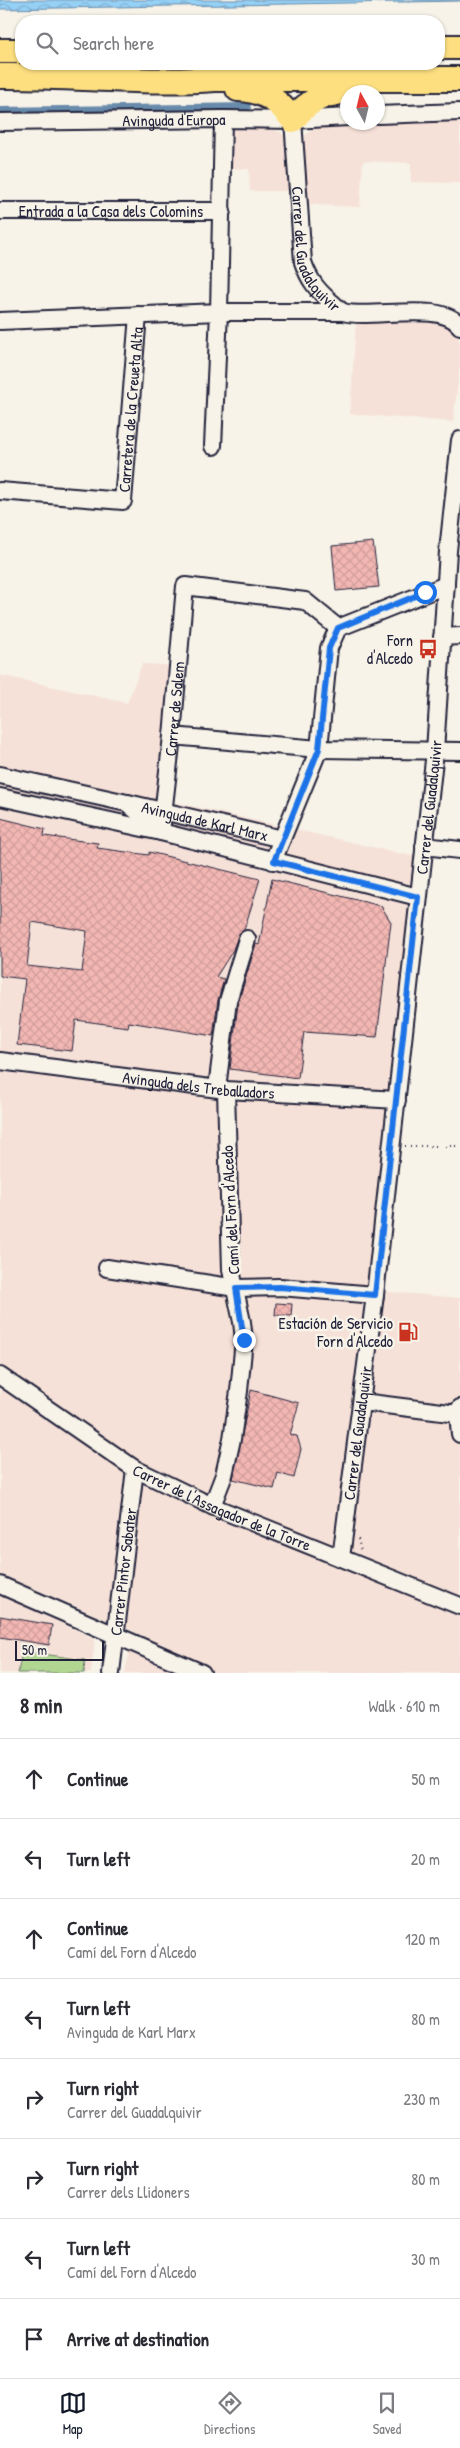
<!DOCTYPE html>
<meta charset="utf-8">
<style>
body{margin:0;font-family:"Patrick Hand",sans-serif;background:#f7f7f7;color:#2b2b33}
.compass{position:absolute;left:340px;top:85px;width:45px;height:45px;border-radius:50%;background:#fff;box-shadow:0 1px 4px #0004;rotate:352deg}
.scale{position:absolute;left:15px;bottom:12px;width:89px;box-sizing:border-box;padding-left:5px;border:2px solid #22223b;border-top:0;font-size:14px;line-height:18px;white-space:nowrap;color:#22223b;-webkit-text-stroke:4px #f7f3e8;paint-order:stroke}
.stop{position:absolute;width:15px;height:15px;margin:-11px;border:4px solid #1a73e8;border-radius:50%;background:#fff}
.stop.end{background:#1a73e8;border-color:#fff;box-shadow:0 1px 5px #0008}
.list{margin:0;padding:0;list-style:none}
h2{display:flex;justify-content:space-between;align-items:center;height:65px;margin:0;padding:0 20px;font-size:21px}
h2 small{font-size:16px;font-weight:400;color:#7c7c81}
.list li{display:grid;grid-template-columns:32px 1fr auto;gap:15px;align-items:center;box-sizing:border-box;height:80px;padding:0 20px;border-top:1px solid #e1e1e2}
.list b{display:block;font-size:19px;white-space:nowrap}
.list p{margin:0;font-size:16px;white-space:nowrap;color:#7c7c81}
.list em{font-size:16px;font-style:normal;color:#7c7c81}
.icon{flex:none;width:28px;height:28px;fill:none;stroke:currentColor;stroke-width:2;stroke-linecap:round;stroke-linejoin:round}
.map{position:relative;flex:none;width:460px;height:1673px;overflow:hidden}
.search{position:absolute;background:#fff;box-shadow:0 1px 4px #0004;left:15px;right:15px;top:15px;height:55px;display:flex;align-items:center;gap:12px;box-sizing:border-box;padding:0 18px;border-radius:20px;color:#7c7c81;font-size:19px}
.sheet{height:705px;background:#fff}
nav{display:flex;justify-content:space-around;align-items:center;box-sizing:border-box;height:70px;border-top:1px solid #e1e1e2;background:#fff;font-size:14px;color:#7c7c81}
nav a{display:grid;justify-items:center;gap:2px}
nav .on{color:#111827}
.map>svg:first-child{display:block}
.built{fill:#f6e1d8}
.green{fill:#b1d692;stroke:#6a7c66}
.water{fill:url(#water-waves);stroke:#678aab}
.lines{fill:none;stroke-linecap:round;stroke-linejoin:round}
.stream{stroke:#678aab;stroke-width:4}
.building{fill:url(#building-cross-hatch);stroke:#22223b;fill-rule:evenodd}
.minor-casing{stroke:#22223b;stroke-width:20}
.highway-casing{stroke:#22223b;stroke-width:28}
.path{stroke:#22223b;stroke-width:2;stroke-dasharray:1 4;stroke-linecap:butt}
.minor{stroke:#f7f3e8;stroke-width:16}
.highway{stroke:#fddf80;stroke-width:24}
.route{stroke:#1a73e8;stroke-width:6}
.labels{text-anchor:middle;dominant-baseline:central;stroke-width:5;stroke-linejoin:round;paint-order:stroke}
.street-label{font-size:16px;fill:#22223b;stroke:#f7f3e8}
.poi-label{font-size:16px;fill:#22223b;stroke:#f7f3e8;text-anchor:end}
</style>
<div class="map">
<svg width="460" height="1673" viewBox="0 0 460 1673">
<defs>
<pattern id="water-waves" width="16" height="10" patternUnits="userSpaceOnUse" patternTransform="scale(1.25)"><rect width="16" height="10" fill="#95d0f5"/><path d="M0 5q4-4 8 0t8 0" fill="none" stroke="#80b2d3"/></pattern>
<pattern id="building-cross-hatch" width="8" height="8" patternUnits="userSpaceOnUse" patternTransform="scale(1.25)"><rect width="8" height="8" fill="#f3b7b3"/><path d="M0 0l8 8M0 8l8-8" fill="none" stroke="#d09d9b"/></pattern>
</defs>
<rect width="100%" height="100%" fill="#f7f3e8"/>
<filter id="ink" filterUnits="userSpaceOnUse"><feTurbulence type="fractalNoise" baseFrequency=".02" numOctaves="2"/><feDisplacementMap in="SourceGraphic" scale="10" xChannelSelector="R" yChannelSelector="G"/><feConvolveMatrix kernelMatrix="1 2 1 2 8 2 1 2 1" color-interpolation-filters="sRGB"/></filter>
<g filter="url(#ink)">
<path class="built" d="M460,118V183L411,182V163L363,161L360,207L292,204L291,191H250L249,169L226,168L228,122L268,128L280,132L288,138L302,137L317,127L333,123Z
M356,321L439,323L450,327L459,338L460,343V365L453,422L350,414Z
M142,664L185,666L170,801L425,859L380,1291L460,1298V1673H125L133,1631L0,1574V675L127,703Z
M0,1594L95,1639L91,1673H0Z"/>
<path class="green" d="M22,1651L85,1660L84,1673H18Z"/>
<path class="water" d="M0,0H460V1L0,9Z"/>
<g class="lines">
<path class="stream" d="M0,109L249,105
M0,112L249,108"/>
</g>
<path class="building" d="M373,542L379,587L336,591L332,546Z
M0,818L45,829L44,836L98,843L97,848L149,855V852L260,879L244,930L238,936L233,950L216,977L224,979L218,1000L213,1036L129,1022L128,1027L76,1020L72,1051L17,1045L25,979L0,976ZM32,922L87,931L82,972L27,966Z
M272,879L381,906L391,922L377,1037L304,1032L298,1078L230,1069L238,1003L256,944L259,945Z
M276,1303L292,1304L291,1316L275,1315Z
M251,1390L299,1403L290,1435L297,1436L301,1449L294,1478L278,1473L274,1489L233,1479Z
M0,1616L52,1625L49,1645L0,1637Z"/>
<g class="lines">
<defs>
<g id="minor">
<path d="M378,115L460,112"/>
<path id="s1" d="M293,120L303,262C309,280 317,290 331,302C335,305 339,310 343,312C371,320 442,300 460,326"/>
<path id="s2" d="M0,122L223,119L293,120L348,117"/>
<path id="s3" d="M0,211H222"/>
<path d="M0,321L219,312L223,119"/>
<path d="M213,446L219,312H343"/>
<path id="s4" d="M0,491L123,501L138,315"/>
<path d="M442,637L460,636"/>
<path d="M172,736L319,749L460,751"/>
<path d="M0,775L127,803L160,831"/>
<path d="M0,797L161,832L418,897"/>
<path id="s5" d="M128,803L282,839"/>
<path id="s6" d="M161,832L172,736L185,586L305,601L338,628"/>
<path d="M424,846L460,850"/>
<path d="M273,861L319,749L329,648L338,628L446,585"/>
<path id="s7" d="M0,1061L226,1090L397,1100"/>
<path d="M217,1088L228,1001L247,939"/>
<path d="M107,1268L236,1288L280,1287L375,1295"/>
<path id="s8" d="M0,1376L135,1469L214,1507L460,1606"/>
<path d="M362,1402L458,1414"/>
<path d="M460,1408L458,1414L460,1434"/>
<path d="M212,1506L224,1475L232,1439L239,1391L244,1340L242,1322L231,1270L226,1090"/>
<path id="s9" d="M341,1558L375,1295L435,751L448,551L460,440"/>
<path d="M0,1585L202,1673"/>
<path id="s10" d="M111,1673L135,1469"/>
</g>
<path id="highway" d="M439,47H460
M0,51H21
M0,76C72,75 144,84 215,79H460
M238,89C264,90 278,100 293,120C309,99 326,93 351,91"/>
</defs>
<use href="#minor" class="minor-casing"/>
<use href="#highway" class="highway-casing"/>
<path class="path" d="M405,1146H460
M358,1539L361,1551"/>
<use href="#minor" class="minor"/>
<use href="#highway" class="highway"/>
</g>
</g>
<g class="lines" filter="url(#ink)">
<path class="route" d="M244,1340L236,1288L280,1287L375,1295L418,897L274,861L319,749L329,648L338,628L425,592"/>
</g>
<defs>
<symbol id="bus-bare" viewBox="-9 -9 18 18"><path d="M-5-6H5V4H4V6H2V4H-2V6H-4V4H-5ZM-3.5-4V0h7V-4ZM-3.5 1.2v1.5H-2V1.2ZM2 1.2v1.5H3.5V1.2Z" fill="#c8321e" stroke="#f7f3e8" stroke-width="2.5" paint-order="stroke"/></symbol>
<symbol id="fuel-bare" viewBox="-9 -9 18 18"><path d="M-5.5-6h7V0h2V4h1.3V-2.5L3-4.5l.8-.8L6-3V5H2.5V1h-1V6h-7ZM-4.2-4.7v3.2H.2V-4.7Z" fill="#c8321e" stroke="#f7f3e8" stroke-width="2.5" paint-order="stroke"/></symbol>
</defs>
<g fill-rule="evenodd">
<use href="#bus-bare" x="414" y="635" width="28" height="28"/>
<use href="#fuel-bare" x="394" y="1318" width="28" height="28"/>
</g>
<g class="labels">
<g class="street-label">
<text stroke="none"><textPath href="#s2" startOffset="174">Avinguda d'Europa</textPath></text>
<text stroke="none"><textPath href="#s3" startOffset="111">Entrada a la Casa dels Colomins</textPath></text>
<text stroke="none"><textPath href="#s1" startOffset="134">Carrer del Guadalquivir</textPath></text>
<text stroke="none"><textPath href="#s4" startOffset="215">Carretera de la Creueta Alta</textPath></text>
<text stroke="none"><textPath href="#s6" startOffset="124">Carrer de Salem</textPath></text>
<text stroke="none"><textPath href="#s9" startOffset="756">Carrer del Guadalquivir</textPath></text>
<text stroke="none"><textPath href="#s5" startOffset="79">Avinguda de Karl Marx</textPath></text>
<text stroke="none"><textPath href="#s7" startOffset="200">Avinguda dels Treballadors</textPath></text>
<text transform="translate(230 1210) rotate(-93)">Camí del Forn d'Alcedo</text>
<text stroke="none"><textPath href="#s9" startOffset="126">Carrer del Guadalquivir</textPath></text>
<text stroke="none"><textPath href="#s8" startOffset="259">Carrer de l'Assagador de la Torre</textPath></text>
<text stroke="none"><textPath href="#s10" startOffset="102">Carrer Pintor Sabater</textPath></text>
</g>
<g class="poi-label">
<text x="413" y="640">Forn<tspan x="413" dy="18">d'Alcedo</tspan></text>
<text x="393" y="1323">Estación de Servicio<tspan x="393" dy="18">Forn d'Alcedo</tspan></text>
</g>
</g>
</svg>
<svg class="compass" viewBox="-18 -18 36 36"><path d="M0-13l5 13h-10z" fill="#e53935"/><path d="M0 13l5-13h-10z" fill="#7c7c81"/></svg>
<div class="scale">50 m</div>
<div class="stop" style="left:425px;top:592px"></div>
<div class="stop end" style="left:244px;top:1340px"></div>
<div class="search"><svg class="icon" aria-label="search" viewBox="0 0 24 24"><circle cx="10" cy="10" r="6"/><path d="M15 15l6 6"/></svg>Search here</div>
</div>
<section class="sheet">
<h2>8 min<small>Walk · 610 m</small></h2>
<ul class="list">
<li><svg class="icon" aria-label="ahead" viewBox="0 0 24 24"><path d="M12 20V5M6 11l6-6 6 6"/></svg><div><b>Continue</b></div><em>50 m</em></li>
<li><svg class="icon" aria-label="left" viewBox="0 0 24 24"><path d="M17 20v-9H6M10 6l-5 5 5 5"/></svg><div><b>Turn left</b></div><em>20 m</em></li>
<li><svg class="icon" aria-label="ahead" viewBox="0 0 24 24"><path d="M12 20V5M6 11l6-6 6 6"/></svg><div><b>Continue</b><p>Camí del Forn d'Alcedo</p></div><em>120 m</em></li>
<li><svg class="icon" aria-label="left" viewBox="0 0 24 24"><path d="M17 20v-9H6M10 6l-5 5 5 5"/></svg><div><b>Turn left</b><p>Avinguda de Karl Marx</p></div><em>80 m</em></li>
<li><svg class="icon" aria-label="right" viewBox="0 0 24 24"><path d="M7 20v-9h11M14 6l5 5-5 5"/></svg><div><b>Turn right</b><p>Carrer del Guadalquivir</p></div><em>230 m</em></li>
<li><svg class="icon" aria-label="right" viewBox="0 0 24 24"><path d="M7 20v-9h11M14 6l5 5-5 5"/></svg><div><b>Turn right</b><p>Carrer dels Llidoners</p></div><em>80 m</em></li>
<li><svg class="icon" aria-label="left" viewBox="0 0 24 24"><path d="M17 20v-9H6M10 6l-5 5 5 5"/></svg><div><b>Turn left</b><p>Camí del Forn d'Alcedo</p></div><em>30 m</em></li>
<li><svg class="icon" aria-label="arrive" viewBox="0 0 24 24"><path d="M6 21V4h12l-3 4 3 4H6"/></svg><div><b>Arrive at destination</b></div></li>
</ul>
</section>
<nav>
<a class="on"><svg class="icon" aria-label="map" viewBox="0 0 24 24"><path d="M3 6l6-2 6 2 6-2v14l-6 2-6-2-6 2zM9 4v14M15 6v14"/></svg>Map</a>
<a><svg class="icon" aria-label="directions" viewBox="0 0 24 24"><path d="M12 3l9 9-9 9-9-9zM9 14v-3h6M13 9l2 2-2 2"/></svg>Directions</a>
<a><svg class="icon" aria-label="saved" viewBox="0 0 24 24"><path d="M7 4h10v16l-5-4-5 4z"/></svg>Saved</a>
</nav>
